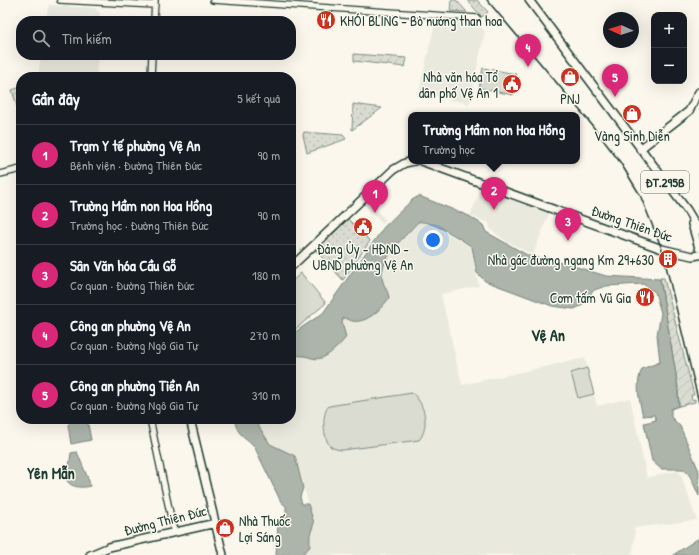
<!DOCTYPE html>
<html lang="vi">
<meta charset="utf-8">
<style>
body{margin:0;font-family:"Patrick Hand",sans-serif;background:#242831;color:#f1f3f6}
.controls{position:absolute;right:12px;top:12px;display:grid;overflow:hidden;border-radius:8px;box-shadow:0 4px 16px #0002}
.controls button{width:36px;height:36px;display:grid;place-items:center;padding:0;border:0;border-bottom:1px solid #363941;background:#171b24;color:#f1f3f6;font:20px sans-serif}
.compass{position:absolute;left:603px;top:12px;width:36px;height:36px;border-radius:50%;background:#171b24;box-shadow:0 4px 16px #0002;rotate:273deg}
.you{position:absolute;left:433px;top:240px;width:14px;height:14px;margin:-10px;border:3px solid #fff;border-radius:50%;background:#1a73e8;box-shadow:0 0 0 6px #1a73e833}
.badge{display:grid;place-items:center;width:26px;height:26px;border-radius:50%;background:#db2777;color:#fff;font-size:13px;font-weight:700}
.pin{position:absolute;translate:-50% -33px;filter:drop-shadow(0 1px 2px #0008)}
.pin::after{content:'';position:absolute;top:21px;width:14px;height:12px;background:inherit;clip-path:polygon(0 0,100% 0,50% 100%)}
.popup{position:absolute;left:408px;top:112px;width:172px;height:52px;box-sizing:border-box;display:grid;place-content:center;border-radius:8px;background:#171b24;filter:drop-shadow(0 1px 3px #0005);font-size:13px;white-space:nowrap;color:#9ea1a6}
.popup b{font-size:15px;color:#f1f3f6}
.popup::after{content:'';position:absolute;left:50%;top:100%;margin-left:-8px;border:8px solid transparent;border-top-color:#171b24}
.list{margin:0;padding:0;list-style:none}
h2{display:flex;justify-content:space-between;align-items:center;height:52px;margin:0;padding:0 16px;font-size:17px}
h2 small{font-size:13px;font-weight:400;color:#9ea1a6}
.list li{display:grid;grid-template-columns:26px 1fr auto;gap:12px;align-items:center;box-sizing:border-box;height:60px;padding:0 16px;border-top:1px solid #363941}
.list b{display:block;font-size:15px;white-space:nowrap}
.list p{margin:0;font-size:13px;white-space:nowrap;color:#9ea1a6}
.list em{font-size:13px;font-style:normal;color:#9ea1a6}
.icon{flex:none;width:22px;height:22px;fill:none;stroke:currentColor;stroke-width:2;stroke-linecap:round;stroke-linejoin:round}
.map{position:relative;flex:none;width:699px;height:555px;overflow:hidden}
.search{position:absolute;background:#171b24;box-shadow:0 4px 16px #0002;left:16px;top:16px;width:280px;height:44px;display:flex;align-items:center;gap:10px;box-sizing:border-box;padding:0 14px;border-radius:16px;color:#9ea1a6;font-size:15px}
.panel{position:absolute;background:#171b24;box-shadow:0 4px 16px #0002;left:16px;top:72px;width:280px;height:352px;border-radius:16px}
.map>svg:first-child{display:block}
.built{fill:#eae9de}
.grass{fill:#dbdcd1;stroke:#7d8c82}
.park{fill:url(#park-dots);stroke:#7d8c82}
.garden{fill:url(#garden-furrows);stroke:#7d8c82}
.water{fill:#adb4aa;stroke:#74847b}
.lines{fill:none;stroke-linecap:round;stroke-linejoin:round}
.minor-casing{stroke:#1f3d34;stroke-width:8}
.major-casing{stroke:#1f3d34;stroke-width:10}
.minor{stroke:#fbf7ec;stroke-width:5.5}
.major{stroke:#fbf7ec;stroke-width:7}
.rail{stroke:#1f3d34;stroke-width:1.5}
.labels{text-anchor:middle;dominant-baseline:central;stroke-width:3;stroke-linejoin:round;paint-order:stroke}
.shield{fill:#fbf7ec;stroke:#61756b;stroke-width:1}
.shield-label{font-size:13px;font-weight:bold;fill:#1f3d34}
.poi-label{font-size:14px;fill:#1f3d34;stroke:#fbf7ec;text-anchor:end}
.street-label{font-size:14px;fill:#1f3d34;stroke:#fbf7ec}
.quarter-label{font-size:16px;font-weight:bold;fill:#1f3d34;stroke:#fbf7ec}
</style>
<div class="map">
<svg width="699" height="555" viewBox="0 0 699 555">
<defs>
<pattern id="park-dots" width="8" height="8" patternUnits="userSpaceOnUse"><rect width="8" height="8" fill="#dbdcd1"/><path d="M2 2h.1M6 6h.1" fill="none" stroke="#bcbeb4" stroke-width="1.8" stroke-linecap="round"/></pattern>
<pattern id="garden-furrows" width="10" height="10" patternUnits="userSpaceOnUse"><rect width="10" height="10" fill="#dbdcd1"/><path d="M-1 1l2-2M0 10L10 0M9 11l2-2" fill="none" stroke="#bcbeb4"/></pattern>
</defs>
<rect width="100%" height="100%" fill="#fbf7ec"/>
<filter id="ink" filterUnits="userSpaceOnUse"><feTurbulence type="fractalNoise" baseFrequency=".025" numOctaves="2"/><feDisplacementMap in="SourceGraphic" scale="8" xChannelSelector="R" yChannelSelector="G"/><feConvolveMatrix kernelMatrix="1 2 1 2 8 2 1 2 1" color-interpolation-filters="sRGB"/></filter>
<g filter="url(#ink)">
<path class="built" d="M49,5L95,8L100,13V21H45Z
M436,19L476,22L485,32L469,104L419,92Z
M41,55H98L96,77H38Z
M481,188L549,213L533,255L506,241L490,229L489,223L470,216Z
M367,202L386,220L383,223L364,205Z
M422,222L460,240L471,248L479,286L441,294L462,385L585,358L597,406L630,398L647,478L669,472L677,471L680,473L697,520L634,528L635,534L633,551L630,555H301L311,547V535L314,523L295,456L270,444L254,419H291V357L299,355L315,359L326,358L346,337L342,323L343,318L352,321L366,318L386,303L389,298L388,291L383,285L382,275L387,258L418,223Z"/>
<path class="grass" d="M483,68L516,74L513,95L479,88Z
M301,273L326,303L291,333V282Z
M587,368L594,394L578,398L571,373Z
M412,393C425,403 430,427 419,440L343,450C339,450 335,449 331,447C323,440 321,413 329,406Z"/>
<path class="park" d="M451,0H456L467,12L450,11Z
M467,0H477L488,12L482,17Z
M353,104L382,108L352,130Z
M304,132L343,135L346,139L307,153L303,135Z
M348,219L370,241L343,280L316,251Z"/>
<path class="garden" d="M354,54L407,58L405,67L354,61Z
M21,87V115L20,116L12,90Z
M660,278H664L694,395H691L692,400L695,399V402L679,406L678,387Z"/>
<path class="water" d="M419,196L469,216L483,225L486,232L529,256L567,264L606,276L660,279L677,381L679,406L671,409V417L680,426L699,471V496L690,476L683,469H661L652,461L644,423L656,420L654,415L643,416C639,400 635,384 642,369L660,362L657,335L661,313L655,292L643,284L606,286L594,290L581,306L574,309L552,306L485,281L477,273L472,247C461,239 431,220 418,222C405,237 383,255 382,275C382,285 388,289 389,298C382,308 367,324 352,321C349,320 347,318 343,318L342,323L346,337C343,342 339,345 335,349C314,369 312,351 291,357V335L323,313L384,227L412,200Z
M87,419L91,440L71,444L68,425L72,420Z
M234,419H254L270,444L295,456L303,488L300,497L302,504H308L314,523L310,535V547L301,555H276L278,524L286,521V506L281,502L254,446C242,433 239,438 234,419Z
M77,452L89,481L90,486C83,488 72,488 67,481L71,453Z
M699,538V555H673Z"/>
<g class="lines">
<defs>
<path id="minor" d="M60,0L155,5
M213,0L477,18
M154,21L155,0
M151,77L152,55
M0,174L21,169
M150,419L174,532"/>
<path id="major" d="M529,0L687,210L699,230
M640,149L689,111L699,92
M421,161L662,249L692,256L699,255
M692,224L699,248
M291,267L393,170L405,163L414,161
M190,419L223,555
M90,555L109,547L216,523"/>
</defs>
<use href="#minor" class="minor-casing"/>
<use href="#major" class="major-casing"/>
<use href="#minor" class="minor"/>
<use href="#major" class="major"/>
<path class="rail" d="M487,0L588,120L620,162L640,195L662,249L699,403"/>
</g>
</g>
<defs>
<symbol id="restaurant-disc" viewBox="-11 -11 22 22"><circle r="9.5" fill="#c8321e" stroke="#fbf7ec"/><path d="M-5-6h1v4h1v-4h1v4h1v-4h1v5L-1.5 .5V6h-2V.5L-5-1ZM5-6V6H3V1.5H1.5Q1.5-4 5-6Z" fill="#fff"/></symbol>
<symbol id="shop-disc" viewBox="-11 -11 22 22"><circle r="9.5" fill="#c8321e" stroke="#fbf7ec"/><path d="M-5-2.5h2.3a2.7 3.5 0 0 1 5.4 0H5L5.5 6h-11ZM-1.5-2.5h3a1.5 2.3 0 0 0-3 0Z" fill="#fff"/></symbol>
<symbol id="civic-disc" viewBox="-11 -11 22 22"><circle r="9.5" fill="#c8321e" stroke="#fbf7ec"/><path d="M-.6-6.5H3V-4.5H.6V-3L4-1V1h2V6H-6V1h2V-1L-.6-3ZM-1.2 2.5V6h2.4V2.5Z" fill="#fff"/></symbol>
<symbol id="building-disc" viewBox="-11 -11 22 22"><circle r="9.5" fill="#c8321e" stroke="#fbf7ec"/><path d="M-4-6H4V6H1V3H-1V6H-4ZM-2.5-4.3h1.7v1.8h-1.7ZM.8-4.3h1.7v1.8H.8ZM-2.5-1h1.7V.8h-1.7ZM.8-1h1.7V.8H.8Z" fill="#fff"/></symbol>
</defs>
<g fill-rule="evenodd">
<use href="#restaurant-disc" x="315" y="9" width="22" height="22"/>
<use href="#shop-disc" x="559" y="66" width="22" height="22"/>
<use href="#civic-disc" x="501" y="73" width="22" height="22"/>
<use href="#shop-disc" x="621" y="103" width="22" height="22"/>
<use href="#civic-disc" x="352" y="216" width="22" height="22"/>
<use href="#building-disc" x="657" y="248" width="22" height="22"/>
<use href="#restaurant-disc" x="634" y="286" width="22" height="22"/>
<use href="#shop-disc" x="214" y="517" width="22" height="22"/>
</g>
<g class="labels">
<rect class="shield" x="641" y="171" width="48" height="22" rx="3"/>
<g class="shield-label">
<text x="665" y="182">ĐT.295B</text>
</g>
<g class="poi-label">
<text x="340" y="20" text-anchor="start">KHÓI BLING - Bò nướng than hoa</text>
<text x="498" y="76">Nhà văn hóa Tổ<tspan x="498" dy="16">dân phố Vệ An 1</tspan></text>
<text x="570" y="98" text-anchor="middle">PNJ</text>
<text x="632" y="135" text-anchor="middle">Vàng Sinh Diễn</text>
<text x="363" y="248" text-anchor="middle">Đảng Ủy - HĐND -<tspan x="363" dy="16">UBND phường Vệ An</tspan></text>
<text x="654" y="259">Nhà gác đường ngang Km 29+630</text>
<text x="631" y="297">Cơm tấm Vũ Gia</text>
<text x="239" y="520" text-anchor="start">Nhà Thuốc<tspan x="239" dy="16">Lợi Sáng</tspan></text>
</g>
<g class="street-label">
<text transform="translate(632 223) rotate(19)">Đường Thiên Đức</text>
<text transform="translate(165 520) rotate(-14)">Đường Thiên Đức</text>
</g>
<g class="quarter-label">
<text x="548" y="335">Vệ An</text>
<text x="51" y="473">Yên Mẫn</text>
</g>
</g>
</svg>
<div class="controls">
<button>+</button>
<button>−</button>
</div>
<svg class="compass" viewBox="-18 -18 36 36"><path d="M0-13l5 13h-10z" fill="#e53935"/><path d="M0 13l5-13h-10z" fill="#9ea1a6"/></svg>
<div class="you"></div>
<div class="pin badge" style="left:375px;top:213px">1</div>
<div class="pin badge" style="left:494px;top:210px">2</div>
<div class="popup"><b>Trường Mầm non Hoa Hồng</b>Trường học</div>
<div class="pin badge" style="left:568px;top:241px">3</div>
<div class="pin badge" style="left:528px;top:67px">4</div>
<div class="pin badge" style="left:615px;top:97px">5</div>
<div class="search"><svg class="icon" aria-label="search" viewBox="0 0 24 24"><circle cx="10" cy="10" r="6"/><path d="M15 15l6 6"/></svg>Tìm kiếm</div>
<section class="panel">
<h2>Gần đây<small>5 kết quả</small></h2>
<ul class="list">
<li><span class="badge">1</span><div><b>Trạm Y tế phường Vệ An</b><p>Bệnh viện · Đường Thiên Đức</p></div><em>90 m</em></li>
<li><span class="badge">2</span><div><b>Trường Mầm non Hoa Hồng</b><p>Trường học · Đường Thiên Đức</p></div><em>90 m</em></li>
<li><span class="badge">3</span><div><b>Sân Văn hóa Cầu Gỗ</b><p>Cơ quan · Đường Thiên Đức</p></div><em>180 m</em></li>
<li><span class="badge">4</span><div><b>Công an phường Vệ An</b><p>Cơ quan · Đường Ngô Gia Tự</p></div><em>270 m</em></li>
<li><span class="badge">5</span><div><b>Công an phường Tiền An</b><p>Cơ quan · Đường Ngô Gia Tự</p></div><em>310 m</em></li>
</ul>
</section>
</div>
